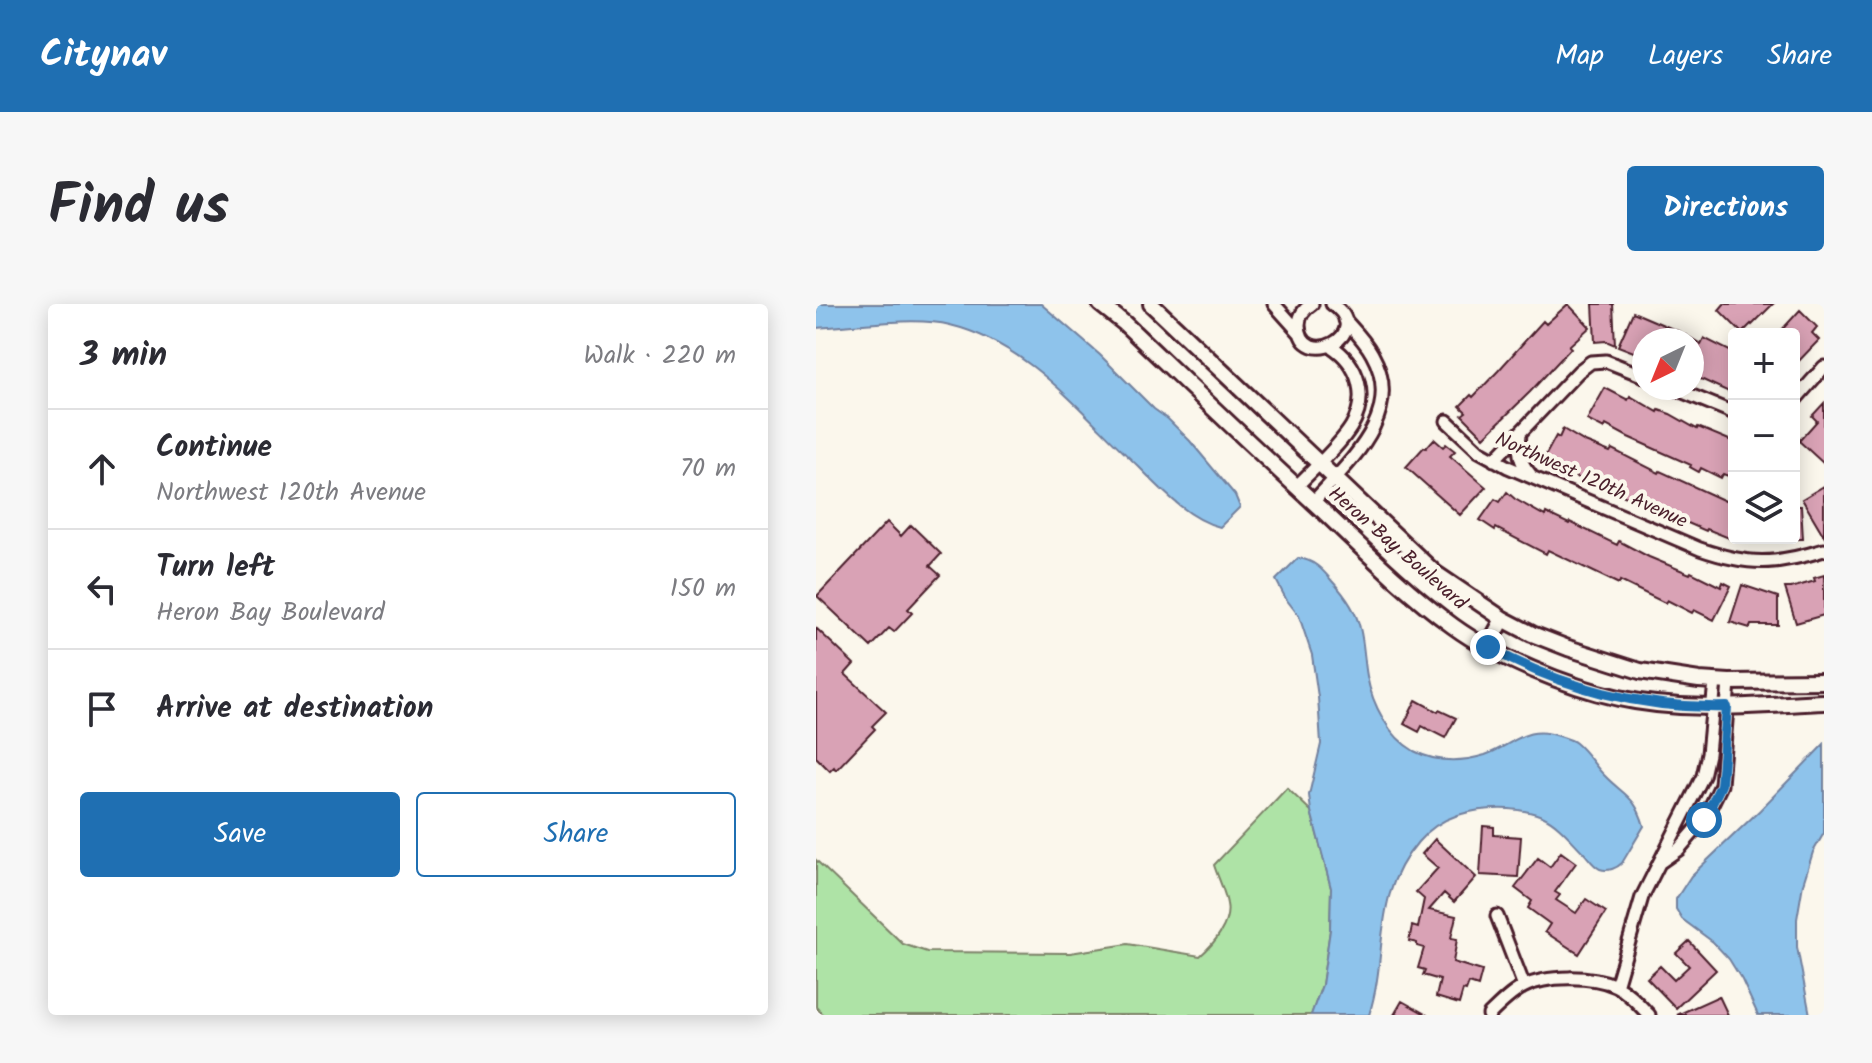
<!DOCTYPE html>
<meta charset="utf-8">
<style>
body{margin:0;font-family:Kalam,sans-serif;background:#f7f7f7;color:#2b2b33}
.controls{position:absolute;right:24px;top:24px;display:grid;overflow:hidden;border-radius:8px;box-shadow:0 4px 20px #0003}
.controls button{width:72px;height:72px;display:grid;place-items:center;padding:0;border:0;border-bottom:2px solid #e1e1e2;background:#fff;color:#2b2b33;font:40px sans-serif}
.compass{position:absolute;left:816px;top:24px;width:72px;height:72px;border-radius:50%;background:#fff;box-shadow:0 4px 20px #0003;rotate:223deg}
.stop{position:absolute;width:24px;height:24px;margin:-18px;border:6px solid #1f6fb2;border-radius:50%;background:#fff}
.stop.end{background:#1f6fb2;border-color:#fff;box-shadow:0 2px 8px #0008}
.list{margin:0;padding:0;list-style:none}
h2{display:flex;justify-content:space-between;align-items:center;height:104px;margin:0;padding:0 32px;font-size:34px}
h2 small{font-size:26px;font-weight:400;color:#7c7c81}
.list li{display:grid;grid-template-columns:52px 1fr auto;gap:24px;align-items:center;box-sizing:border-box;height:120px;padding:0 32px;border-top:2px solid #e1e1e2}
.list b{display:block;font-size:30px;white-space:nowrap}
.list p{margin:0;font-size:26px;white-space:nowrap;color:#7c7c81}
.list em{font-size:26px;font-style:normal;color:#7c7c81}
.actions{display:flex;gap:16px;padding:24px 32px}
.actions a{flex:1;padding:18px 0;border:2px solid #1f6fb2;border-radius:8px;text-align:center;font-size:28px;color:#1f6fb2}
.actions .main{background:#1f6fb2;color:#fff}
.icon{flex:none;width:44px;height:44px;fill:none;stroke:currentColor;stroke-width:2;stroke-linecap:round;stroke-linejoin:round}
.map{position:relative;flex:none;width:1008px;height:711px;overflow:hidden;border-radius:8px}
header{display:flex;align-items:center;gap:48px;box-sizing:border-box;height:112px;padding:0 40px;background:#1f6fb2;color:#fff}
header strong{font-size:38px}
nav{display:flex;gap:44px;margin-inline-start:auto;font-size:28px}
.intro{display:flex;align-items:center;justify-content:space-between;box-sizing:border-box;height:192px;padding:0 48px}
h1{margin:0;font-size:56px}
.button{padding:20px 36px;border-radius:8px;background:#1f6fb2;color:#fff;font-size:28px;font-weight:700}
main{display:flex;gap:48px;padding:0 48px}
aside{flex:1;background:#fff;border-radius:8px;box-shadow:0 4px 20px #0003}
.map>svg:first-child{display:block}
.green{fill:#aee3a6;stroke:#7c8168;stroke-width:2}
.water{fill:#8ec3eb;stroke:#73819e;stroke-width:2}
.building{fill:#d9a2b5;stroke:#4a1f2b;stroke-width:2}
.lines{fill:none;stroke-linecap:round;stroke-linejoin:round}
.minor-casing{stroke:#4a1f2b;stroke-width:17}
.tertiary-casing{stroke:#4a1f2b;stroke-width:20}
.minor{stroke:#fbf7ec;stroke-width:11}
.tertiary{stroke:#fbf7ec;stroke-width:14}
.route{stroke:#1f6fb2;stroke-width:10}
.labels{text-anchor:middle;dominant-baseline:central;stroke-width:8;stroke-linejoin:round;paint-order:stroke}
.street-label{font-size:20px;fill:#4a1f2b;stroke:#fbf7ec}
</style>
<header>
<strong>Citynav</strong>
<nav><a>Map</a><a>Layers</a><a>Share</a></nav>
</header>
<div class="intro"><h1>Find us</h1><a class="button">Directions</a></div>
<main>
<aside>
<h2>3 min<small>Walk · 220 m</small></h2>
<ul class="list">
<li><svg class="icon" aria-label="ahead" viewBox="0 0 24 24"><path d="M12 20V5M6 11l6-6 6 6"/></svg><div><b>Continue</b><p>Northwest 120th Avenue</p></div><em>70 m</em></li>
<li><svg class="icon" aria-label="left" viewBox="0 0 24 24"><path d="M17 20v-9H6M10 6l-5 5 5 5"/></svg><div><b>Turn left</b><p>Heron Bay Boulevard</p></div><em>150 m</em></li>
<li><svg class="icon" aria-label="arrive" viewBox="0 0 24 24"><path d="M6 21V4h12l-3 4 3 4H6"/></svg><div><b>Arrive at destination</b></div></li>
</ul>
<div class="actions"><a class="main">Save</a><a>Share</a></div>
</aside>
<div class="map">
<svg width="1008" height="711" viewBox="0 0 1008 711">
<rect width="100%" height="100%" fill="#fbf7ec"/>
<filter id="ink" filterUnits="userSpaceOnUse"><feTurbulence type="fractalNoise" baseFrequency=".0125" numOctaves="2"/><feDisplacementMap in="SourceGraphic" scale="16" xChannelSelector="R" yChannelSelector="G"/><feConvolveMatrix kernelMatrix="1 2 1 2 8 2 1 2 1" color-interpolation-filters="sRGB"/></filter>
<g filter="url(#ink)">
<path class="green" d="M471,484L495,507L515,584L514,626L506,681L495,711H7L0,703V556L87,640L111,648L254,649L312,640L384,652C398,640 415,619 411,600C409,587 402,574 398,561Z"/>
<path class="water" d="M0,0H225L284,51L338,105L352,115L374,137L419,191L424,203L404,223C372,215 345,185 322,162C265,109 213,40 134,21C98,12 38,22 0,24Z
M482,254C498,256 506,265 516,277C528,290 540,306 544,324C548,339 548,356 551,372C556,400 573,433 598,447C621,459 646,458 669,451C698,441 709,420 743,432C749,434 755,435 760,439C771,448 778,461 788,471C808,492 819,491 828,522L806,559C801,564 792,568 784,565C777,562 772,553 767,548C755,536 742,519 726,512C700,502 668,503 642,511C627,516 612,526 602,538C555,593 573,648 553,711H495L506,681L514,626L515,584L495,507L493,491L505,440L502,393L496,351L483,312L470,295L460,276Z
M1008,440V529L997,548L987,580L981,615V643L994,711H942L926,676L913,655L897,638L866,615L860,605V595L875,572L944,506Z"/>
<path class="building" d="M752,0L774,23L753,42L755,44L714,88L668,133L646,111L650,108L644,102L655,91L657,93L682,67L727,17L730,20Z
M777,0H797L799,41L790,37L779,38Z
M908,0H957L936,21L935,20L926,29L903,6Z
M984,6L1001,23L996,29L1003,36L978,62V30H962Z
M817,8L864,28L885,40L888,34L918,49V78L913,88L876,71V36H828V52L802,42Z
M789,84L812,96L814,92L842,108L843,106L854,110L881,125L882,123L918,138V174L907,170L905,174L885,164L883,168L874,163L875,161L812,133L790,121L788,125L771,116Z
M1008,99V160L983,137L1001,117L996,112Z
M747,125L769,138L794,148L796,145L843,169L844,167L918,201V236L891,225L890,227L865,216L838,201L836,205L772,175L770,178L727,156L740,132L743,134Z
M618,135L627,143L630,140L639,147L634,152L670,183L644,211L590,163L608,143L610,144Z
M1008,182V232L986,195Z
M691,188L699,195L729,212L730,209L753,220L754,218L801,241L803,237L833,253L874,270L875,268L905,283L907,278L915,282L898,316L878,306L876,309L851,296L849,299L804,277L803,280L732,246L730,250L680,224L679,226L664,216L679,195L684,198Z
M978,202H985L987,235H978Z
M71,218L85,232L95,221L125,250L114,262L124,271L92,305L96,309L78,328L73,324L55,343L1,292Z
M1008,271V311L980,319L969,284H975L999,277L998,274Z
M926,281L962,293V321H935L934,324L914,318Z
M0,324L38,360L29,370L70,408L56,422L59,425L20,466L18,463L14,467L0,453Z
M600,396L622,408L623,406L640,414L629,434L606,422L603,428L588,420Z
M667,522L678,523V531L705,533L702,573L664,571Z
M619,535L660,573L638,598L628,589L613,606L640,612L635,634L641,635L637,658L666,667L662,682L653,679L650,687L647,686L643,700L620,693L624,676L607,671L609,666L602,664L608,644L601,642V639L593,637L596,622L602,624L608,595L600,588L622,564L606,550Z
M745,548L760,559L739,588L744,591L740,596L760,609L770,595L790,608L763,650L729,628L734,620L712,604L716,597L699,584L722,554L734,563Z
M873,637L900,666L860,704L831,674L844,662L858,676L873,662L860,649Z
M903,692L912,711H861Z
M586,697L611,711H578Z"/>
<g class="lines">
<defs>
<path id="minor" d="M458,0L484,29
M496,0C488,5 483,11 483,21C485,68 561,30 516,0
M857,84L918,109
M978,97L1008,63
M631,117L663,147L692,163L884,245C933,262 959,261 1008,246
M704,130C702,146 703,158 714,170
M678,156L763,67L775,58L790,57L828,72
M480,183C498,164 521,145 535,123C553,93 543,60 515,42
M497,198C533,158 590,110 556,50C549,37 538,26 529,16
M843,559L863,545L888,516L905,481L913,378
M681,612L708,682
M800,682L826,593L887,472L892,450L899,377
M673,711C683,701 694,690 707,683C730,671 776,671 800,682C813,688 823,701 833,711"/>
<path id="tertiary" d="M284,0L308,19C374,82 439,145 506,206C548,246 590,288 637,322C681,354 750,382 803,394C870,409 940,401 1008,398
M335,0L619,269L687,315L716,330L752,344L824,367L883,376L913,378L1008,377
M672,343L687,315"/>
</defs>
<use href="#minor" class="minor-casing"/>
<use href="#tertiary" class="tertiary-casing"/>
<use href="#minor" class="minor"/>
<use href="#tertiary" class="tertiary"/>
</g>
</g>
<g class="lines" filter="url(#ink)">
<path class="route" d="M672,343C745,384 827,405 911,403L905,481L888,516"/>
</g>
<g class="labels">
<g class="street-label">
<text transform="translate(775 177) rotate(24)">Northwest 120th Avenue</text>
<text transform="translate(581 245) rotate(41)">Heron Bay Boulevard</text>
</g>
</g>
</svg>
<div class="controls">
<button>+</button>
<button>−</button>
<button><svg class="icon" aria-label="layers" viewBox="0 0 24 24"><path d="M12 4l9 5-9 5-9-5zM3 14l9 5 9-5"/></svg></button>
</div>
<svg class="compass" viewBox="-18 -18 36 36"><path d="M0-13l5 13h-10z" fill="#e53935"/><path d="M0 13l5-13h-10z" fill="#7c7c81"/></svg>
<div class="stop" style="left:888px;top:516px"></div>
<div class="stop end" style="left:672px;top:343px"></div>
</div>
</main>
